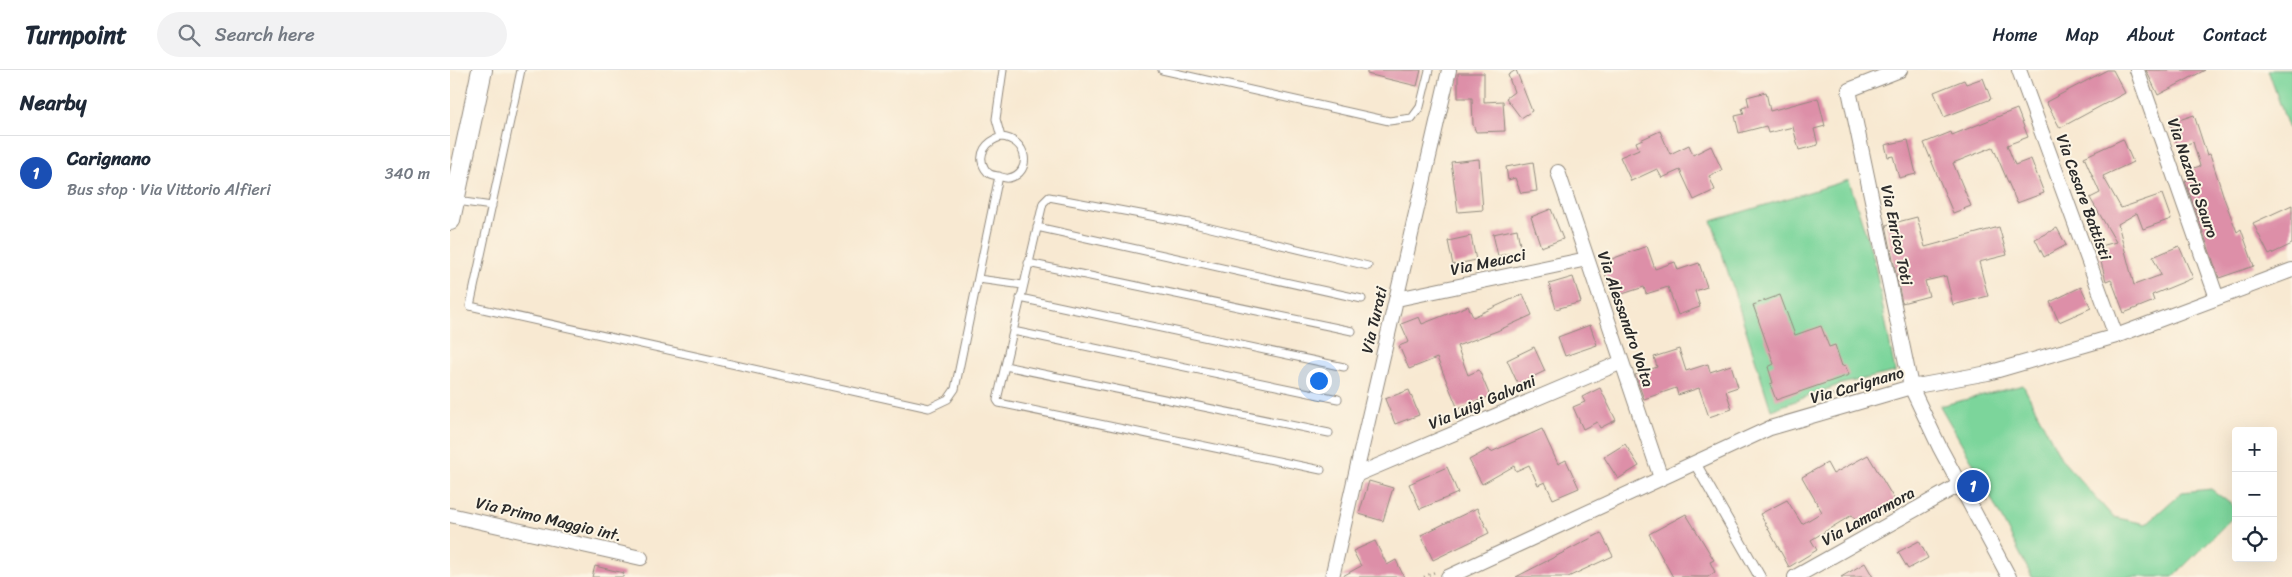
<!DOCTYPE html>
<meta charset="utf-8">
<style>
body{margin:0;font-family:Sriracha,sans-serif;background:#f2f2f3;color:#1f2937}
.controls{position:absolute;right:15px;bottom:15px;display:grid;overflow:hidden;border-radius:5px;box-shadow:0 5px 20px #0002}
.controls button{width:45px;height:45px;display:grid;place-items:center;padding:0;border:0;border-bottom:1px solid #e0e1e3;background:#fff;color:#1f2937;font:25px sans-serif}
.you{position:absolute;left:868px;top:310px;width:18px;height:18px;margin:-12px;border:4px solid #fff;border-radius:50%;background:#1a73e8;box-shadow:0 0 0 8px #1a73e833}
.badge{display:grid;place-items:center;width:32px;height:32px;border-radius:50%;background:#c8321e;color:#fff;font-size:16px;font-weight:700}
.pin{position:absolute;translate:-50% -50%;border:2px solid #fff;box-shadow:0 1px 5px #0006}
.list{margin:0;padding:0;list-style:none}
h2{display:flex;justify-content:space-between;align-items:center;height:65px;margin:0;padding:0 20px;font-size:21px}
h2 small{font-size:16px;font-weight:400;color:#747a83}
.list li{display:grid;grid-template-columns:32px 1fr auto;gap:15px;align-items:center;box-sizing:border-box;height:75px;padding:0 20px;border-top:1px solid #e0e1e3}
.list b{display:block;font-size:19px;white-space:nowrap}
.list p{margin:0;font-size:16px;white-space:nowrap;color:#747a83}
.list em{font-size:16px;font-style:normal;color:#747a83}
.icon{flex:none;width:28px;height:28px;fill:none;stroke:currentColor;stroke-width:2;stroke-linecap:round;stroke-linejoin:round}
.map{position:relative;flex:none;width:1842px;height:507px;overflow:hidden}
header{display:flex;align-items:center;gap:30px;box-sizing:border-box;height:70px;padding:0 25px;background:#fff;border-bottom:1px solid #e0e1e3}
header strong{font-size:24px}
nav{display:flex;gap:28px;margin-inline-start:auto;font-size:18px}
.search{width:350px;height:45px;background:#f2f2f3;display:flex;align-items:center;gap:12px;box-sizing:border-box;padding:0 18px;border-radius:28px;color:#747a83;font-size:19px}
main{display:flex}
aside{flex:1;background:#fff}
.map>svg:first-child{display:block}
.green{fill:#7bd59b;stroke:#538063}
.building{fill:#dd8fa8}
.lines{fill:none;stroke-linecap:round;stroke-linejoin:round}
.service-casing{stroke:#928a7e;stroke-width:9}
.pedestrian-casing{stroke:#928a7e;stroke-width:12}
.minor-casing{stroke:#928a7e;stroke-width:16}
.secondary-casing{stroke:#928a7e;stroke-width:22}
.path{stroke:#928a7e;stroke-width:2.5;stroke-dasharray:1 4;stroke-linecap:butt}
.service{stroke:#fff;stroke-width:7}
.pedestrian{stroke:#fff;stroke-width:10}
.minor{stroke:#fff;stroke-width:14}
.secondary{stroke:#fff;stroke-width:20}
.labels{text-anchor:middle;dominant-baseline:central;stroke-width:4;stroke-linejoin:round;paint-order:stroke}
.street-label{font-size:16px;fill:#2b2b2b;stroke:#fcf5e5}
</style>
<header>
<strong>Turnpoint</strong>
<div class="search"><svg class="icon" aria-label="search" viewBox="0 0 24 24"><circle cx="10" cy="10" r="6"/><path d="M15 15l6 6"/></svg>Search here</div>
<nav><a>Home</a><a>Map</a><a>About</a><a>Contact</a></nav>
</header>
<main>
<aside>
<h2>Nearby<small></small></h2>
<ul class="list">
<li><span class="badge" style="background:#1a4fb4">1</span><div><b>Carignano</b><p>Bus stop · Via Vittorio Alfieri</p></div><em>340 m</em></li>
</ul>
</aside>
<div class="map">
<svg width="1842" height="507" viewBox="0 0 1842 507">
<rect width="100%" height="100%" fill="#fcf5e5"/>
<filter id="ink" filterUnits="userSpaceOnUse"><feTurbulence type="fractalNoise" baseFrequency=".02" numOctaves="2"/><feDisplacementMap in="SourceGraphic" scale="10" xChannelSelector="R" yChannelSelector="G"/><feConvolveMatrix kernelMatrix="1 2 1 2 8 2 1 2 1" color-interpolation-filters="sRGB"/></filter>
<filter id="wash" filterUnits="userSpaceOnUse"><feTurbulence type="fractalNoise" baseFrequency=".0096" numOctaves="4" result="noise"/><feDisplacementMap in="SourceGraphic" scale="20" xChannelSelector="R" yChannelSelector="G"/><feGaussianBlur stdDeviation="1.12" result="paint"/><feColorMatrix in="noise" values="0 0 0 0 0 0 0 0 0 0 0 0 0 0 0 0 0 1.4 0 .05"/><feComposite in="paint" operator="in"/></filter>
<g filter="url(#wash)">
<rect width="100%" height="100%" fill="#f8e9d2"/>
<path class="green" d="M1818,0H1842V68Z
M1399,110L1424,190L1445,302L1391,314L1321,340L1262,151Z
M1573,315L1612,390L1663,447L1696,454L1732,422L1761,419L1786,438V444L1723,507H1582L1523,393L1490,336Z"/>
<g id="blocks">
<path class="building" d="M917,0H971L967,16L917,4Z
M1066,0L1082,41L1071,48L1056,28L1064,22L1058,5Z
M1657,0H1663L1675,23L1610,58L1596,32Z
M1696,0H1755L1708,25Z
M1008,3H1034V32L1053,31L1055,61L1026,62L1023,55L1022,28H1008Z
M1533,8L1541,29L1494,47L1484,22L1514,10L1516,14Z
M1316,22L1320,41L1368,28L1375,56L1364,59L1368,75L1349,80L1343,57L1318,63L1316,56L1289,63L1285,46L1294,44L1292,38L1299,36L1297,27Z
M1567,39L1578,67L1557,75L1565,95L1581,89L1594,123L1567,133L1543,77L1503,93L1521,136L1503,143L1474,73L1501,62L1502,65Z
M1744,45L1757,85L1760,84L1775,131L1787,162L1791,159L1804,196L1769,208L1735,111L1743,108L1741,99L1750,96L1743,72L1728,77L1720,53Z
M1210,61L1220,84L1239,75L1243,85L1261,76L1272,100L1259,106L1265,120L1244,130L1230,100L1212,108L1207,99L1181,111L1170,87L1189,79L1186,72Z
M1673,69L1683,92L1653,106L1671,138L1712,124L1721,149L1693,159L1687,143L1668,154L1684,215L1711,205L1703,187L1729,176L1743,208L1702,225L1704,231L1674,243L1661,209L1656,211L1647,177L1666,172L1640,128L1650,123L1634,87Z
M1458,70L1466,104L1449,108L1443,86L1438,87L1435,75Z
M1029,89L1033,140L1008,142L1001,92Z
M1083,92L1087,121L1071,123L1065,108L1058,110L1056,97Z
M1842,135V174L1819,185L1803,153Z
M1101,139L1113,169L1091,177L1081,147Z
M1467,147L1475,177L1549,157L1557,185L1529,192L1538,226L1503,235L1496,206L1475,211L1479,226L1452,233L1436,155Z
M1607,158L1616,175L1594,187L1585,169Z
M1067,159L1071,181L1048,186L1043,164Z
M1021,166L1026,190L1003,195L998,171Z
M1197,176L1205,199L1225,192L1228,200L1249,193L1257,217L1245,221L1250,237L1228,245L1218,217L1196,224L1194,217L1163,227L1154,200L1158,199L1156,191Z
M1123,207L1131,232L1106,239L1099,214Z
M1631,217L1641,238L1609,252L1600,232Z
M1073,224L1082,245L1047,261L1007,276L1018,305L1029,300L1040,326L1008,339L987,288L959,299L949,276L959,272L951,254L969,247L972,254L1018,236L1023,247Z
M1330,225L1345,265L1371,256L1379,277L1385,275L1392,296L1395,295L1399,305L1326,330L1320,314L1323,313L1318,297L1324,294L1303,235Z
M1140,255L1147,275L1115,286L1108,267Z
M1084,277L1095,301L1068,314L1057,290Z
M1229,279L1236,301L1258,294L1260,302L1281,295L1288,317L1276,321L1282,339L1259,347L1249,318L1228,325L1226,318L1194,329L1185,305L1207,297L1204,287Z
M1150,318L1166,350L1150,358L1147,352L1133,359L1123,337L1135,332L1132,327Z
M959,320L969,345L945,354L935,329Z
M1092,359L1108,394L1116,390L1129,418L1103,429L1095,412L1088,415L1079,395L1066,401L1064,396L1032,414L1019,390L1039,379L1041,382Z
M1175,374L1189,396L1168,409L1154,387Z
M1418,385L1447,434L1410,457L1402,445L1361,470L1367,480L1339,497L1310,444L1337,430L1352,454L1372,442L1352,407L1377,393L1383,404Z
M997,397L1008,423L970,439L959,414Z
M919,411L943,418L933,451L909,444Z
M1027,438L1039,463L983,490L971,465Z
M1236,444L1264,490L1260,492L1265,502L1258,507H1223L1199,464Z
M1151,463L1163,486L1118,507H1066Z
M925,471L937,495L946,490L954,507H891L911,496L903,481Z
M1469,471L1478,488L1458,499L1448,482Z
M1415,493L1423,507H1391Z
M145,496L174,503L173,507H142Z"/>
</g>
</g>
<g filter="url(#ink)">
<use href="#blocks" fill-opacity="0" stroke="#928a7e" stroke-width="1"/>
<g class="lines">
<defs>
<path id="service" d="M71,0L20,236L42,241L479,338L498,329L505,319L549,106
M712,0L939,51L962,48L970,37L979,0
M551,67C578,69 583,103 559,108C556,109 552,107 548,106C542,105 539,105 535,99C526,84 537,71 551,67Z
M551,67L546,49L553,0
M7,131L42,136
M587,157L912,229
M578,193L902,261
M528,209L573,215
M570,228L894,297
M563,261L888,329
M555,296L879,363
M871,400L549,333L547,330L593,133L599,127L744,154L918,196"/>
<path id="pedestrian" d="M1245,393L1310,507"/>
<path id="minor" d="M1450,0L1399,20L1459,307L1461,317L1490,378L1559,507
M1569,0L1666,266
M1687,0L1767,228
M1108,102L1211,408
M947,229L1137,189
M906,405L1172,292
M0,445L191,488
M882,507L999,0
M998,507L1320,358L1461,317L1538,303L1666,266L1842,200
M1345,507L1509,415"/>
<path id="secondary" d="M0,150L32,0"/>
</defs>
<use href="#service" class="service-casing"/>
<use href="#pedestrian" class="pedestrian-casing"/>
<use href="#minor" class="minor-casing"/>
<use href="#secondary" class="secondary-casing"/>
<path class="path" d="M1368,329L1423,313
M1517,400C1526,407 1536,421 1534,433
M974,507L987,501"/>
<use href="#service" class="service"/>
<use href="#pedestrian" class="pedestrian"/>
<use href="#minor" class="minor"/>
<use href="#secondary" class="secondary"/>
</g>
</g>
<g class="labels">
<g class="street-label">
<text transform="translate(1743 108) rotate(71)">Via Nazario Sauro</text>
<text transform="translate(1634 127) rotate(70)">Via Cesare Battisti</text>
<text transform="translate(1447 165) rotate(78)">Via Enrico Toti</text>
<text transform="translate(1038 192) rotate(-12)">Via Meucci</text>
<text transform="translate(1176 249) rotate(71)">Via Alessandro Volta</text>
<text transform="translate(924 250) rotate(-77)">Via Turati</text>
<text transform="translate(1407 315) rotate(-16)">Via Carignano</text>
<text transform="translate(1032 332) rotate(-23)">Via Luigi Galvani</text>
<text transform="translate(1418 446) rotate(-29)">Via Lamarmora</text>
<text transform="translate(99 449) rotate(13)">Via Primo Maggio int.</text>
</g>
</g>
</svg>
<div class="controls">
<button>+</button>
<button>−</button>
<button><svg class="icon" aria-label="locate" viewBox="0 0 24 24"><circle cx="12" cy="12" r="6"/><path d="M12 2v4M12 18v4M2 12h4M18 12h4"/></svg></button>
</div>
<div class="you"></div>
<div class="pin badge" style="left:1523px;top:416px;background:#1a4fb4">1</div>
</div>
</main>
